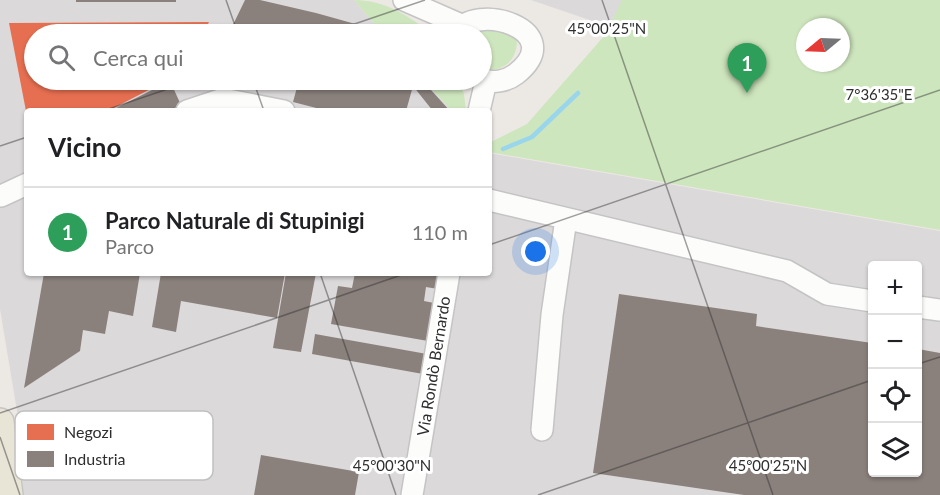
<!DOCTYPE html>
<html lang="it">
<meta charset="utf-8">
<style>
body{margin:0;font-family:Lato,sans-serif;background:#f2f2f2;color:#202124}
.controls{position:absolute;right:18px;bottom:18px;display:grid;overflow:hidden;border-radius:6px;box-shadow:0 2px 4px #0004}
.controls button{width:54px;height:54px;display:grid;place-items:center;padding:0;border:0;border-bottom:2px solid #e0e0e0;background:#fff;color:#202124;font:30px sans-serif}
.compass{position:absolute;left:796px;top:18px;width:54px;height:54px;border-radius:50%;background:#fff;box-shadow:0 2px 4px #0004;rotate:251deg}
.you{position:absolute;left:536px;top:252px;width:21px;height:21px;margin:-15px;border:4px solid #fff;border-radius:50%;background:#1a73e8;box-shadow:0 0 0 9px #1a73e833}
.badge{display:grid;place-items:center;width:39px;height:39px;border-radius:50%;background:#b45309;color:#fff;font-size:20px;font-weight:700}
.pin{position:absolute;translate:-50% -50px;filter:drop-shadow(0 2px 3px #0008)}
.pin::after{content:'';position:absolute;top:32px;width:21px;height:18px;background:inherit;clip-path:polygon(0 0,100% 0,50% 100%)}
.list{margin:0;padding:0;list-style:none}
h2{display:flex;justify-content:space-between;align-items:center;height:78px;margin:0;padding:0 24px;font-size:26px}
h2 small{font-size:20px;font-weight:400;color:#757577}
.list li{display:grid;grid-template-columns:39px 1fr auto;gap:18px;align-items:center;box-sizing:border-box;height:90px;padding:0 24px;border-top:2px solid #e0e0e0}
.list b{display:block;font-size:22px;white-space:nowrap}
.list p{margin:0;font-size:20px;white-space:nowrap;color:#757577}
.list em{font-size:20px;font-style:normal;color:#757577}
.icon{flex:none;width:33px;height:33px;fill:none;stroke:currentColor;stroke-width:2;stroke-linecap:round;stroke-linejoin:round}
.map{position:relative;flex:none;width:940px;height:495px;overflow:hidden}
.search{position:absolute;background:#fff;box-shadow:0 2px 4px #0004;left:24px;top:24px;width:468px;height:66px;display:flex;align-items:center;gap:15px;box-sizing:border-box;padding:0 21px;border-radius:33px;color:#757577;font-size:22px}
.panel{position:absolute;background:#fff;box-shadow:0 2px 4px #0004;left:24px;top:108px;width:468px;height:168px;border-radius:6px}
.map>svg:first-child{display:block}
.industrial{fill:#dcd9db;fill-rule:evenodd}
.green{fill:#cee6be;fill-rule:evenodd}
.shops{fill:#e76f51}
.industry{fill:#8a817c}
.lines{fill:none;stroke-linecap:round;stroke-linejoin:round}
.stream{stroke:#99d6ec;stroke-width:4.5}
.minor-casing{stroke:#c5c4c5;stroke-width:24}
.major-casing{stroke:#c6c5c4;stroke-width:30}
.minor{stroke:#fcfcfb;stroke-width:21}
.major{stroke:#e8e4d6;stroke-width:27}
.ticks{fill:none;stroke:#2e2e2e;stroke-width:1.5;stroke-opacity:0.45}
.labels{text-anchor:middle;dominant-baseline:central;stroke-width:6;stroke-linejoin:round;paint-order:stroke}
.street-label{font-size:16px;fill:#2e2e2e;stroke:#fff}
.key{fill:#fff;stroke:#c0c0c0;stroke-width:1.5}
.key-label{font-size:16px;fill:#2e2e2e}
.ticks-label{font-size:15px;text-anchor:middle;fill:#2e2e2e;stroke:#fff;stroke-width:6;stroke-linejoin:round;paint-order:stroke}
</style>
<div class="map">
<svg width="940" height="495" viewBox="0 0 940 495">
<rect width="100%" height="100%" fill="#ece8e4"/>
<path class="industrial" d="M0,0H354L383,34H34V80H423L452,111H27V273H489V153L940,231V495H23L21,435L0,309ZM872,266H918V472H872Z
M531,0H623L610,27Z"/>
<path class="green" d="M354,0C385,0 409,16 432,34H383Z
M622,0H940V230L489,152V143L527,124L605,35ZM805,27H841V63H805Z
M486,17L517,40C517,61 503,73 482,69V34H465Z
M423,80H458L464,94L466,111H452Z"/>
<path class="shops" d="M209,22L203,34H34V80H168L108,111H26L9,23Z"/>
<path class="industry" d="M76,0H176V2H76Z
M245,0H260L316,13L377,30L382,34H244L230,31Z
M299,80H422L450,111H433L413,86L406,111H328L293,102Z
M170,81L181,105L169,111H110Z
M44,273H140L133,316L109,311L105,334L83,330L80,351L24,388Z
M161,273H285L277,318L181,301L176,332L152,327Z
M286,273H316L301,352L273,348Z
M355,273H440L438,289L426,287L424,301L434,303L428,341L331,324L338,286L352,288Z
M619,294L757,314L756,326L872,343V472H918V349L940,353V495H744L593,473Z
M315,334L427,354L423,374L312,354Z
M261,455L359,472L355,495H254Z"/>
<g class="lines">
<path class="stream" d="M503,149L532,137L578,93"/>
<defs>
<path id="minor" d="M404,0L459,24
M456,34C473,0 571,30 516,74C507,81 492,84 482,79
M187,111L223,99L284,111
M479,111L486,81
M1,196L27,184
M489,200L787,271L827,294L872,301
M918,307L940,310
M542,430L552,315L566,219
M412,495L449,273"/>
<path id="major" d="M0,422L9,495"/>
</defs>
<use href="#minor" class="minor-casing"/>
<use href="#major" class="major-casing"/>
<use href="#minor" class="minor"/>
<use href="#major" class="major"/>
</g>
<path class="ticks" d="M226,0L238,34M602,0L773,495M325,34L425,0M253,80L264,111M103,111L194,80M0,146L27,137M489,245L940,90M320,273L396,495M918,364L940,357M0,413L407,273M0,437L20,495M538,495L872,380"/>
<g class="labels">
<g class="street-label">
<text transform="translate(433 366) rotate(-81)">Via Rondò Bernardo</text>
</g>
</g>
<rect x="15" y="411" width="198" height="69" rx="9" class="key"/>
<rect x="27" y="424" width="27" height="16" fill="#e76f51"/>
<rect x="27" y="451" width="27" height="16" fill="#8a817c"/>
<g class="key-label">
<text x="64" y="438">Negozi</text>
<text x="64" y="465">Industria</text>
</g>
<g class="ticks-label">
<text x="607" y="34">45°00'25"N</text>
<text x="879" y="100">7°36'35"E</text>
<text x="392" y="471">45°00'30"N</text>
<text x="768" y="471">45°00'25"N</text>
</g>
</svg>
<div class="controls">
<button>+</button>
<button>−</button>
<button><svg class="icon" aria-label="locate" viewBox="0 0 24 24"><circle cx="12" cy="12" r="6"/><path d="M12 2v4M12 18v4M2 12h4M18 12h4"/></svg></button>
<button><svg class="icon" aria-label="layers" viewBox="0 0 24 24"><path d="M12 4l9 5-9 5-9-5zM3 14l9 5 9-5"/></svg></button>
</div>
<svg class="compass" viewBox="-18 -18 36 36"><path d="M0-13l5 13h-10z" fill="#e53935"/><path d="M0 13l5-13h-10z" fill="#757577"/></svg>
<div class="you"></div>
<div class="pin badge" style="left:747px;top:93px;background:#2e9e5b">1</div>
<div class="search"><svg class="icon" aria-label="search" viewBox="0 0 24 24"><circle cx="10" cy="10" r="6"/><path d="M15 15l6 6"/></svg>Cerca qui</div>
<section class="panel">
<h2>Vicino<small></small></h2>
<ul class="list">
<li><span class="badge" style="background:#2e9e5b">1</span><div><b>Parco Naturale di Stupinigi</b><p>Parco</p></div><em>110 m</em></li>
</ul>
</section>
</div>
